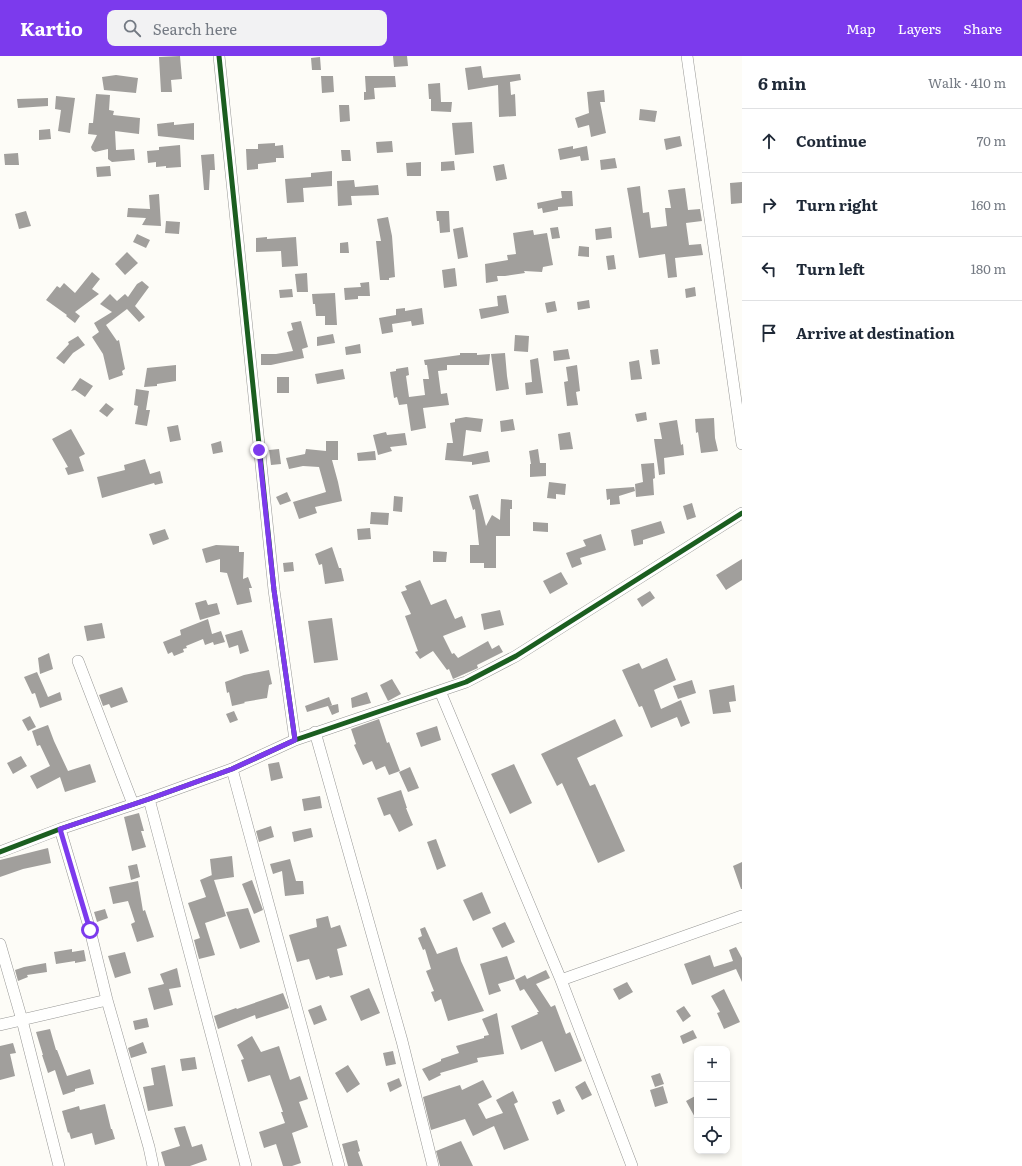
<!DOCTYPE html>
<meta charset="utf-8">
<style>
body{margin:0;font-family:Literata,serif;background:#f2f2f3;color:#1f2937}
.controls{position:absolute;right:12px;bottom:12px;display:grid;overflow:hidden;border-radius:8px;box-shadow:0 2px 6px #0003}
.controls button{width:36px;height:36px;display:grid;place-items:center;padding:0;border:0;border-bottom:1px solid #e0e1e3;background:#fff;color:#1f2937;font:20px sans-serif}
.stop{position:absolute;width:12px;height:12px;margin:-9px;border:3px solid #7c3aed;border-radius:50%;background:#fff}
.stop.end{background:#7c3aed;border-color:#fff;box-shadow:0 1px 4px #0008}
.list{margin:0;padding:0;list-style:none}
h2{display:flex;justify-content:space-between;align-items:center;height:52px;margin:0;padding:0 16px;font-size:17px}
h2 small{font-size:13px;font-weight:400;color:#747a83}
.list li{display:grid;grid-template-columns:26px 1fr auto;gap:12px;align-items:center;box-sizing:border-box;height:64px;padding:0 16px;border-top:1px solid #e0e1e3}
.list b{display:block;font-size:15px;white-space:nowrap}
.list em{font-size:13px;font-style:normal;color:#747a83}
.icon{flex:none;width:22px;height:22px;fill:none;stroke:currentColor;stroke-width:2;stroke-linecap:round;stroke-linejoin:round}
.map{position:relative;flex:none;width:742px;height:1110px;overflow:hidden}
header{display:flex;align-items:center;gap:24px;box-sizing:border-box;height:56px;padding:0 20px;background:#7c3aed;color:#fff}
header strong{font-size:19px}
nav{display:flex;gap:22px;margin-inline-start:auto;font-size:14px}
.search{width:280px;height:36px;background:#f2f2f3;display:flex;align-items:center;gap:10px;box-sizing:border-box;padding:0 14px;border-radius:8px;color:#747a83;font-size:15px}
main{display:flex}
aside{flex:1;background:#fff}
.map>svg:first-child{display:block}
.building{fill:#a19f9c}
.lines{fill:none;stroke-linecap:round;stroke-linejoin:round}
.minor-casing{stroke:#979795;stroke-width:12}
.minor{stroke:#fffffe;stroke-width:11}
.cycleway-casing{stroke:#fff;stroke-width:8}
.cycleway{stroke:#1b5e20;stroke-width:5}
.route{stroke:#7c3aed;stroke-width:5}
</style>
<header>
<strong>Kartio</strong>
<div class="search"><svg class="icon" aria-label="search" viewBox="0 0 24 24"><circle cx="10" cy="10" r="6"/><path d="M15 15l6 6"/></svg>Search here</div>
<nav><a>Map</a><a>Layers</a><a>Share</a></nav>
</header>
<main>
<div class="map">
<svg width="742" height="1110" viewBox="0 0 742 1110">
<rect width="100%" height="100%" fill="#fdfcf7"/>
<path class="building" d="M180,0L182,23L171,24L172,36H161L159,1Z
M393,0H407L408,10L394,11Z
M320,1L321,14H312L311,2Z
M481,10L483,22L520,18L521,24L510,26L511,39L515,38L516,60L499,61L498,29L468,34L465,12Z
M116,19L138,22L136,37L104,34L102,21Z
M321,20H333L334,36L322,37Z
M365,20H395L396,31L374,32L375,43L364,44V36H366Z
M440,27L441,46H452L451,56L431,55V43H429L428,28Z
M604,34L605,46H600L606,77L591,81L589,69L578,72L575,62L589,57L587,36Z
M96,38L110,39L109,54L114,55L113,59L140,62L139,78L115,75L116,94L134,93L135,104L112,106L108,103V93L95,96L92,94L91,91L97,79L88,78L89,67H93Z
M56,40L75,42L70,77L58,75L61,54L55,53Z
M48,42V50L18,52L17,43Z
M339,49H349L350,65L340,66Z
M640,53L657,55L655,66L639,64Z
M174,66V69L194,67V84L158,80L157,68Z
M472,66L474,97L455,99L452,67Z
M50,73L51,83L39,84V74Z
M680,80L682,90L666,94L664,83Z
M392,85L393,96L377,97L376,86Z
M275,87V90L283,89L284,102H276V106L258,108V113L247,114L246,93H258V88Z
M180,89L181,111L166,112V110L156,111V106L148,107L147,95L159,94V91Z
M573,90V93L587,90L589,104L581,105L580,100L560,104L558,93Z
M341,94H350L351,105H342Z
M18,97L19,109H5L4,98Z
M214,98L215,114H210L209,134H204L201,99Z
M615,102L617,112L601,114L600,104Z
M454,105L455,114L441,115V106Z
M421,106V120H407L406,107Z
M504,108L507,123L496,125L493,110Z
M110,110L111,120L97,121L96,111Z
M332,115V130L303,132L304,146L287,147L285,123L311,121V117Z
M354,124L355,131L378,129L379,139L351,140L352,149L338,150L337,125Z
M742,126V147L731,148L730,127Z
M640,130L643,157L649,156L651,172L667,170L665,152H671L668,134L685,132L688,154L700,153L702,165L686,167L689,189L701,188L703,199L675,202L677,221L668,222L665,198L639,202L627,132Z
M561,135H572L573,150L558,151V154L543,157L542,152L538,153L537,147L562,142Z
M159,138L161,170L142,169L146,162L127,161L128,152L150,153L149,139Z
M26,155L31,170L19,173L15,158Z
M436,155H449L450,176L440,177L439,165H437Z
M388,161L392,180L395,221L389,222V224H380L376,185H381L377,163Z
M166,165L180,166L179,178L165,177Z
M463,171L468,201L458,203L453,173Z
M558,171L560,182L552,183L550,172Z
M611,171L612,182L596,184L595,173Z
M533,174L534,179L547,177L553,209L543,211L542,216L524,215L525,217L505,220H497L498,225L486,227L485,208L508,204L507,199L516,198L513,177Z
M137,178L150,184L146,192L133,186Z
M267,181V183L296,181L298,210L282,211L281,195L256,196V182Z
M348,186L349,197H340V187Z
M579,190L589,191V201L578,200Z
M127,196L138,207L125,219L115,208Z
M614,199L616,213L608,214L606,200Z
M455,212L457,230L444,232L442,214Z
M92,216L100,223L92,233L99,238L75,256L80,260L75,267L66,260L67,259L46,244L57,230L60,232L64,227L75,237Z
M307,217L308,236H297L295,218Z
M142,225L149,231L135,250L145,261L139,266L127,253L106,269L117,285L119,284L125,313L122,315L123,319L109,324L103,298L92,281L99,276L94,267L112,256L100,248L110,238L117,245L125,238L128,241L137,228Z
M369,226L370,240H358V243L345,244L344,232L361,231L360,227Z
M695,231L696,240L686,242L685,233Z
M292,233L293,241L280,242L279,234Z
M335,237L337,269H325V260H316L315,248H313L312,238Z
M506,239L509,257L481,263L479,253L498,250L497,240Z
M589,244L590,252L578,254L577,246Z
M555,245L557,255L547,257L545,247Z
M405,252V255L422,252L424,268L412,270L411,265L392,268L393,276L382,278L379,262L396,259V253Z
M301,265L308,291L302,293L304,302L271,309H261V298H276L293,295L287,276L293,274L291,267Z
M333,278L335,287L317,290V281Z
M515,279L529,280L528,296L514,295Z
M78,280L85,289L73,297L64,308L56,302L69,288L68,286Z
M360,288L361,297L346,299L345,291Z
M568,293L570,303L554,305L553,295Z
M658,293L660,308L652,309L650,294Z
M460,297H477V299L490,298L489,309H447V314L438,315L441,338L447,337L449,349L423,352L426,372L411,375L407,348L399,349L397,341L394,342L390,316L396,315V313L408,311L409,319L406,320L409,341L425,339L423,323H429L427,309H425L424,304L460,299Z
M505,297L507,320L509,333L496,335L491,298Z
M538,302L543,337L526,339L525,327L532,326L530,304Z
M639,304L642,323L631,324L629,306Z
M176,309V325L157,328V330L144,331L147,312Z
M577,309L580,335L576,336L578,349L567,350L564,326L568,325L566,311Z
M343,313L345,323L317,328L315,318Z
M277,321H289V337H277Z
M80,322L93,330L85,341L75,334L71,335Z
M136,333L149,335L146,354H150L147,370L135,368L138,350L134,349Z
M106,347L114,353L107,361L99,355Z
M646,356L647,364L637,366L635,358Z
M466,361L483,363L481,376L466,374L463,400L488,395L490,406L472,409V406L445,404L447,387H453L450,367L455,366V363Z
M714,362L715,382L718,395L701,397L698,376L696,377L695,363Z
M513,363L515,374L501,376L500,365Z
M677,364L681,389L683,388L684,399L664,402L665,418L659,419L654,383H662L659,367Z
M178,369L181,384L170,386L167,371Z
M71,373L85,398L79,401L84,415L68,419L65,412L68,411L52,383Z
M386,376L387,379L405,377L407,389L390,391L392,395L378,399L373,379Z
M570,376L573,393L560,394L558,378Z
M221,385L223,396L213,398L211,388Z
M326,385H338V404H332L338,426L342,445L315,451L317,457L299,463L293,446L326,436L319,411L303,410L289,413L286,402L305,398L306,393L326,395Z
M279,393L281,408L271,409L269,394Z
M538,393L540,407H546V420L530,421V408H531L529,395Z
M375,395L376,404L358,405L357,397Z
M145,403L150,418L160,415L163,427L155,429L154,427L102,442L97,421L125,414L124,409Z
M654,407L655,422L653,423L654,439L636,441L635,428L643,426L641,408Z
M549,426L566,428L565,439L556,438V443L547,442Z
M634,431L635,435L619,440L620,448L610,449V443L607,444L606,433Z
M287,436L291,445L280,449L276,441Z
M478,438L486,470L492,459L500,464L501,443L512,444V453H510V480H496V512H484V507H470V489H479L475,453L473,454L469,440Z
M394,440L403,441L402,456L393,455Z
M692,447L696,461L687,464L683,450Z
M371,456L389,457L388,469L370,468Z
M661,465L665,477L643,484V488L634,490L631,474Z
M533,466L548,467V476L533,475Z
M370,472L371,483L358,484L357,473Z
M165,473L169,483L153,489L149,478Z
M601,478L606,494L580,502L582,508L572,512L566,497L586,490L583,484Z
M216,489L239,490V496H244L243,523L248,521L252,532H249L252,546L237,549L227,517L220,516V503L206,507L202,493Z
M332,491L339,512H341L344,525L325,528L322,508L319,509L315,498Z
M433,495L447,496L446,506H433Z
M742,503V524L726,534L716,519Z
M293,506L294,515L284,516L283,507Z
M561,516L568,528L550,538L543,525Z
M420,524L431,549L446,543L455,563L462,560L466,571L443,580L452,598L454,597L458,602L488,585L492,593L499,589L503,596L477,609L478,612L453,623L449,613L447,614L433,595L420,603L415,596L418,595L405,560L411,558L401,536L407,534L405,530Z
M650,535L655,542L642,551L637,543Z
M206,544L208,549L217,547L220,558L200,564L195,547Z
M500,554L504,569L484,574L481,558Z
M332,562L338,604L314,607L308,565Z
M208,563L212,578L221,575L225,586L214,589L213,586L205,589L203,583L186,590L187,592L183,593L184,596L174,600L172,596L168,598L163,586L181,579L180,574Z
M102,567L105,582L87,585L84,570Z
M242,574L249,595L240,598L238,589L229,592L225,579Z
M49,597L53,613L40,618L38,602Z
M667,602L676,624L654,634L661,653L681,644L690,667L681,671L677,661L651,672L642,650L639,651L622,614L639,607L642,613Z
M269,614L272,628L269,629L267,642L244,646L245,647L232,650L229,636L227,637L225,626L244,619Z
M37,616L48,641L60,636L62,644L40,652L35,637L32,638L24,621Z
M392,623L401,638L388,645L380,629Z
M692,624L696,637L678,643L673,630Z
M734,629L736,645L729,646L731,656L713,658L709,634Z
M122,631L128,646L111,652L109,648L103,650L99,639Z
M367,636L371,647L352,652L351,642Z
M329,641L332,649L329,650L338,648L339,656L332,659L328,650L307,656L305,650Z
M234,655L238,664L230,667L226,658Z
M30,660L36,671L28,675L22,664Z
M379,663L387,687L389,686L400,715L389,719L385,710L376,714L372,705L363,709L354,689L356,688L351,673Z
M615,663L623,680L577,702L590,730L595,728L625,795L598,807L562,727L557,730L541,698Z
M48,669L54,685L68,715L90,708L96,726L65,736L60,721L37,733L30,720L50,710L40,689L37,690L32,675Z
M437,670L441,684L421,691L416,677Z
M21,700L27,710L13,718L7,707Z
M279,706L283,722L271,725L268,708Z
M514,708L532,747L510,758L491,718Z
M410,711L419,732L408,736L399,716Z
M401,734L407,752H406L413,769L399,776L390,758L384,760L377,742Z
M320,740L322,752L304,755L302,743Z
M139,757L144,775H141L146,791L132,795L124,761Z
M271,770L274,781L259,786L256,775Z
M311,772L313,781L294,786L292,776Z
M436,783L446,810L437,814L427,786Z
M48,792L51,807L23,813L0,821V804Z
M232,800L234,821L214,824L226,860L205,867L215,899L199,903L194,884L200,882L188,847L206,841L200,824L212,819V821L210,803Z
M290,803L296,825H303L304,838L285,840L282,815L273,818L270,808Z
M742,806V833H741L733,810Z
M137,808L140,821L131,824L128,810Z
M252,824L263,854L254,858L242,828Z
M138,825L143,855L145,854L154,881L137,886L131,868L135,866L128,845L113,848L109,831Z
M482,836L491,857L473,865L463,844Z
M248,852L260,886L240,893L226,856Z
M105,853L108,862L97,866L94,856Z
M328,860L331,872L340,869L347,890L337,893L343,919L330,922L329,920L316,924L309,903L297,906L289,879L317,871L316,863Z
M505,866L515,886L502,892L492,872Z
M425,871L437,898L457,891L461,905L484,955L448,965L441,943L435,946L431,936L434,935L426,915L431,913L425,893L423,894L418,882L422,880L420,873Z
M736,891L742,902V926L736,913L692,929L684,908L710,899L714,911L733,905L729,894Z
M72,893V896L84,894L86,905L75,907V905L56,908L54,896Z
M125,896L131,917L115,922L108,900Z
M507,900L515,923L498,928L501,935L489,939L480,908Z
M46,907L47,916L27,919L28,921L18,925L15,914L24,911Z
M177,912L181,931L169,933L173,949L154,954L148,932L164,928L160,918Z
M546,914L550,922L536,928L551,951L555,949L566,978L570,976L582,1005L555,1016L542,985L521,994L511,970L538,958L537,956H539L524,933L520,935L515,924L525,919L527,923Z
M627,926L633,936L619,944L613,933Z
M369,932L380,957L361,965L350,940Z
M724,933L740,966L724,973L717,957L720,956L711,940Z
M283,937L289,952L256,963L255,959L218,973L214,960L236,952L237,953Z
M321,949L327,964L314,969L308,954Z
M684,950L691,960L683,966L676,955Z
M497,957L504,998L477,1002L478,1006L440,1017L441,1019L429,1025L422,1013L441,1005V1003L459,997L456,990L484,982V980L489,979L482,963Z
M147,962L149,971L135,974L133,965Z
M50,973L56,994H57L67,1020L90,1013L94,1028L75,1033V1035L63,1039L55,1014L48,1017L42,999H43L36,976Z
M693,974L697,982L683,988L680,980Z
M252,980L261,996L279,990L290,1024L300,1020L308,1043L299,1046L308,1071L292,1077L301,1107L292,1110H283L276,1088L264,1092L259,1076L285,1067L281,1056H283L270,1019L248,1026L241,1004L244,1003L237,989Z
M143,986L147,997L131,1002L128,992Z
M13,987L16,997L10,998L15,1020L0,1024V990Z
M393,995L396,1008L386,1010L383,997Z
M195,1001L197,1013L182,1015L180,1003Z
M165,1009L173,1050L148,1055L143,1031L154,1029L151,1012Z
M348,1009L360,1028L347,1037L335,1017Z
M660,1017L664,1028L655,1031L651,1020Z
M399,1022L402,1030L390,1036L387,1027Z
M483,1024L492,1041L478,1048L486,1063L503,1057L496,1044L513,1035L518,1046L514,1048L529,1084L504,1094L494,1070L473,1080L465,1063L431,1074L423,1041L460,1029L462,1034Z
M585,1025L592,1039L582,1044L575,1031Z
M663,1030L668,1047L655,1051L650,1034Z
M697,1039V1065L686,1045Z
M560,1043L565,1055L557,1059L552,1046Z
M105,1048L111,1073H112L115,1083L95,1089L92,1077L71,1083L69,1076L68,1077L62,1055L79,1050L80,1054Z
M185,1070L192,1091L202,1088L207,1104L190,1110H165L161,1096L180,1090L174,1072Z
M357,1084L360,1095L358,1096L363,1110H348L342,1088Z
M461,1085L473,1110H440L436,1095Z"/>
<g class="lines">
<defs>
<path id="minor" d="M219,0L274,534L295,684
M687,0L742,388
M78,605L133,748
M440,635L561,924L632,1110
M315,676L402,985L433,1110
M232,713L339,1110
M149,743L246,1110
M60,773L90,874L107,944L149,1091L153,1110
M0,796L60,773L149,743L232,713L295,684L466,626L516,600L742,457
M0,888L22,964L59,1110
M561,924L742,860
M0,969L107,944"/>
</defs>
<use href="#minor" class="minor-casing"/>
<use href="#minor" class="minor"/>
<defs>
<path id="cycleway" d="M219,0L274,534L295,684
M0,796L60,773L149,743L232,713L295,684L466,626L516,600L742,457"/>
</defs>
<use href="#cycleway" class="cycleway-casing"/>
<use href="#cycleway" class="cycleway"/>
</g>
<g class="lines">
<path class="route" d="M90,874L60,773L149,743L232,713L295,684L274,534L259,394"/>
</g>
</svg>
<div class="controls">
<button>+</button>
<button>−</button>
<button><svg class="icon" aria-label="locate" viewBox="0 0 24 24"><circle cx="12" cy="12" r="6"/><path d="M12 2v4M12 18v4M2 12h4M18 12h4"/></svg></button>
</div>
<div class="stop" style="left:90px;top:874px"></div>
<div class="stop end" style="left:259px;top:394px"></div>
</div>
<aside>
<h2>6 min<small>Walk · 410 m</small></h2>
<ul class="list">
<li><svg class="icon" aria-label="ahead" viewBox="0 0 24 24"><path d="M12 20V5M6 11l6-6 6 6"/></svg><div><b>Continue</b></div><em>70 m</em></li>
<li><svg class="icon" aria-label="right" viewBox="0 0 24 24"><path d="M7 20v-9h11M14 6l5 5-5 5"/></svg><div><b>Turn right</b></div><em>160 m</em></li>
<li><svg class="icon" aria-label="left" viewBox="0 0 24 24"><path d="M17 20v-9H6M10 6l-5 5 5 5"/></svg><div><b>Turn left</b></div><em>180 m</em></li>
<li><svg class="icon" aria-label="arrive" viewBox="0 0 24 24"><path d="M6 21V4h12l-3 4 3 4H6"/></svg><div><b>Arrive at destination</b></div></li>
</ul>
</aside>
</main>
